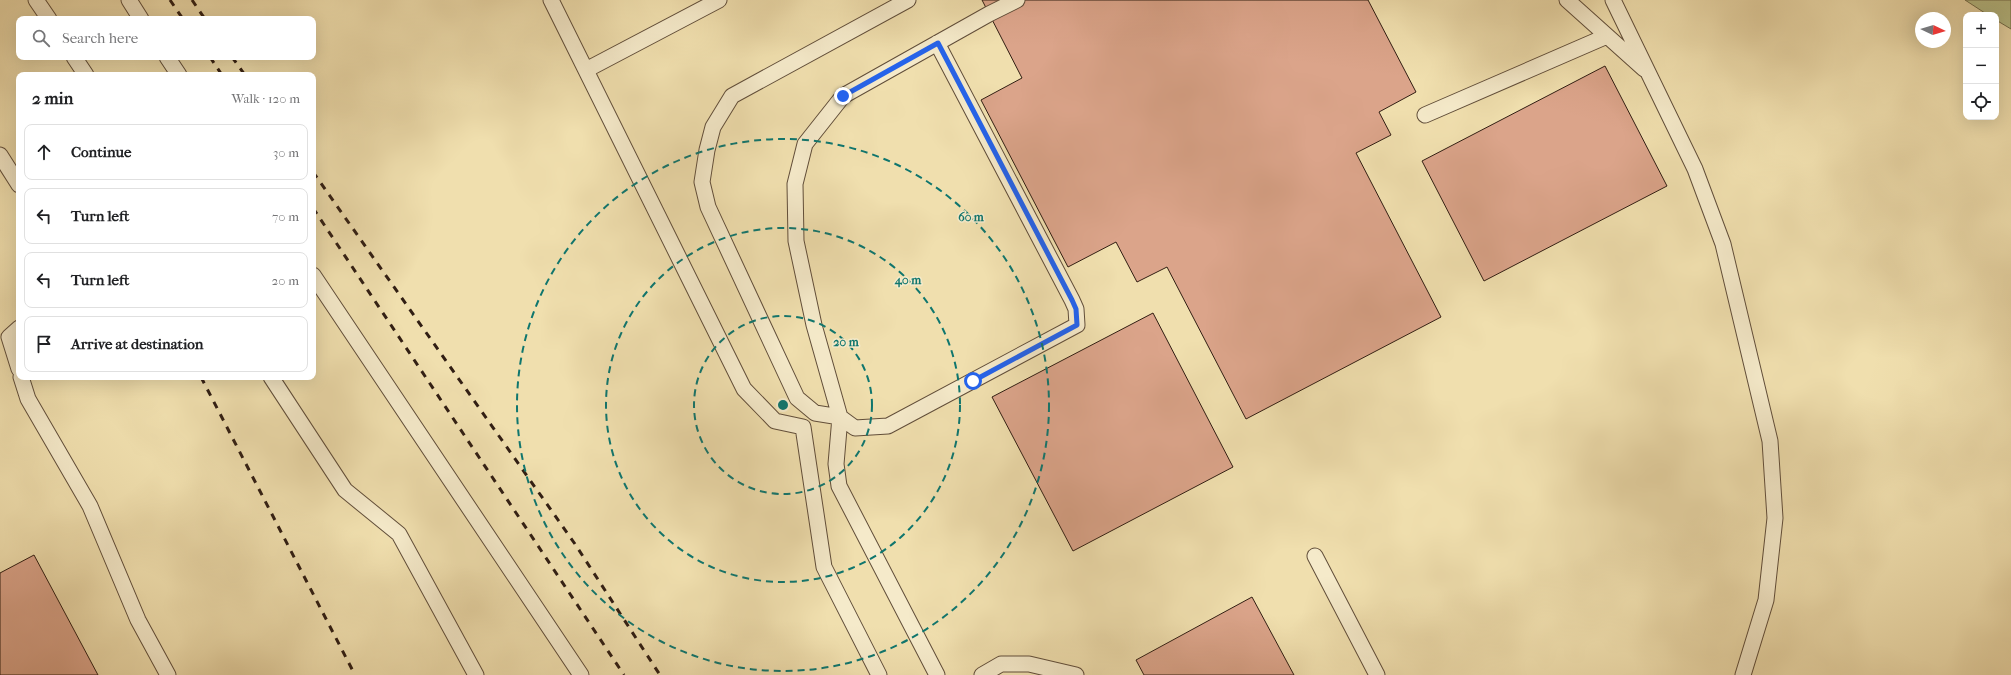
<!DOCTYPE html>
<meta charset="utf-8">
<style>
body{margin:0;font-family:"IM FELL French Canon",serif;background:#f6f6f6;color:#202124}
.controls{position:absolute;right:12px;top:12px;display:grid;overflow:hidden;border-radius:8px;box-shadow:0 4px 16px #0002}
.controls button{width:36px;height:36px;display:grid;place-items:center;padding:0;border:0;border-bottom:1px solid #e0e0e0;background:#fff;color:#202124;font:20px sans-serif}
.compass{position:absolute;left:1915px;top:12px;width:36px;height:36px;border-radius:50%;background:#fff;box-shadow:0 4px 16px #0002;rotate:94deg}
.stop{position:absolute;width:12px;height:12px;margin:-9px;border:3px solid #2563eb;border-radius:50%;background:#fff}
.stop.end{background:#2563eb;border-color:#fff;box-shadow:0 1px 4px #0008}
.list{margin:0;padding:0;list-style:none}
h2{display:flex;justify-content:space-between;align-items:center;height:52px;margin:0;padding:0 16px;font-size:17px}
h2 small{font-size:13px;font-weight:400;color:#757577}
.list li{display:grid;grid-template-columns:26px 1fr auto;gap:12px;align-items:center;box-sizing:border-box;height:56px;margin:0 8px 8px;padding:0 8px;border:1px solid #e0e0e0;border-radius:8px}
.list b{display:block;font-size:15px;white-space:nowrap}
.list em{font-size:13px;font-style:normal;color:#757577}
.icon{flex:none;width:22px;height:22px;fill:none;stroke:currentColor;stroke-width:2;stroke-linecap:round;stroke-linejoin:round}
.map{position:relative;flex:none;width:2011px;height:675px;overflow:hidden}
.search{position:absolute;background:#fff;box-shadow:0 4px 16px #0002;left:16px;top:16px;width:300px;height:44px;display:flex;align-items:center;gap:10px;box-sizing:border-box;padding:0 14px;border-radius:8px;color:#757577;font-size:15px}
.panel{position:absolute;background:#fff;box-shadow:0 4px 16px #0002;left:16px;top:72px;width:300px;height:308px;border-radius:8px}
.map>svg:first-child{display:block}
.green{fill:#bac18a;stroke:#76704e}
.building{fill:#dba48a;stroke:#311e13}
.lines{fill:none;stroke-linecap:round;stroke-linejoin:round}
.service-casing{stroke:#614e3a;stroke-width:17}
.service{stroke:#f5eaca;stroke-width:15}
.rail{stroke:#311e13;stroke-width:3;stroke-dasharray:7 7;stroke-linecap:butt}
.route{stroke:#2563eb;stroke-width:5}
.ring{fill:none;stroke:#0f766e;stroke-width:2;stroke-dasharray:7 5}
.centre{fill:#0f766e;stroke:#f5eaca;stroke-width:2}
.ring-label{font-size:12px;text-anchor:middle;font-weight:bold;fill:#0f766e;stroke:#f5eaca;stroke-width:3;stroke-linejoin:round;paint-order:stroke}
</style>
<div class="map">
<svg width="2011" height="675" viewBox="0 0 2011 675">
<rect width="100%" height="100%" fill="#f0dfae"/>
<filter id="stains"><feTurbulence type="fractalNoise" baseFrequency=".005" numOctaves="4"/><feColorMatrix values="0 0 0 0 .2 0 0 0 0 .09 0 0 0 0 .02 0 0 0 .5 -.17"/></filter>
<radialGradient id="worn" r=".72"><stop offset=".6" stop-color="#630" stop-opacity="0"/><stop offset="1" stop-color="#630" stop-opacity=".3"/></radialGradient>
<path class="green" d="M1965,0H2011V29L1996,20V15H1988Z"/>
<path class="building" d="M982,0H1368L1416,92L1379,112L1391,135L1356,153L1441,317L1246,419L1167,267L1137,282L1116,242L1068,267L981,100L1022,78Z
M1605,66L1667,186L1484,281L1422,161Z
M1153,313L1233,467L1073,551L992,397Z
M34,555L98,675H0V573Z
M1252,597L1294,675H1144L1136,660Z"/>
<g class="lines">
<defs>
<path id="service" d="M36,0L49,19
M129,0L141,19
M551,0L744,389L775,421L803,427L824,567L879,675
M908,0L732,96L713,127L707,150L702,182L708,207L797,398L815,413L840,417L836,464L839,486L937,675
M1567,0L1644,69
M1613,0L1695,169L1723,244L1770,441L1775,518L1766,600L1743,675
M937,43L1072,300L1076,309L1077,325L888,426L855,428L840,417L814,325L796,241L795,184L805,144L843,96L989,14L1017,0
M74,57L86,75
M167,57L179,75
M586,70L719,0
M1425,115L1607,36
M0,155L19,185
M313,275L581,675
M19,328L9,337L19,369
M21,377L28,399L90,506L138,620L168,675
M271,377L345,490L399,534L476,675
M1315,556L1377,675
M982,675L1001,664H1029L1076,675"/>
</defs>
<use href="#service" class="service-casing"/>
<use href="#service" class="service"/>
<path class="rail" d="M170,0L183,19
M192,0L205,19
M210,57L222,75
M232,57L245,75
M313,172L575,544L660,675
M313,208L624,675
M201,377L355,675"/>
</g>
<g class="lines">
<path class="route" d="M843,96L938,43L1072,300L1076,309L1077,325L973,381"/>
</g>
<g class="ring">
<circle cx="783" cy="405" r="89"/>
<circle cx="783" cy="405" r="177"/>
<circle cx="783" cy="405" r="266"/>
</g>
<circle cx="783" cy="405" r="6" class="centre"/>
<g class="ring-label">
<text x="971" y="221">60 m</text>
<text x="908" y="284">40 m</text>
<text x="846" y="346">20 m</text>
</g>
<rect width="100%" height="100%" filter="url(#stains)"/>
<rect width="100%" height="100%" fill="url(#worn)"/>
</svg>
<div class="controls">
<button>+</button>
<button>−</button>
<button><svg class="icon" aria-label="locate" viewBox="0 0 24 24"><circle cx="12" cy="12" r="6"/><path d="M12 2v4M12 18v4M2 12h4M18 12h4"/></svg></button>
</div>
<svg class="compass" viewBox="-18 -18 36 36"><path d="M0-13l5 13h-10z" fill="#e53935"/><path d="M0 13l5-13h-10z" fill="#757577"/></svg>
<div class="stop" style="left:973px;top:381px"></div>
<div class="stop end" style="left:843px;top:96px"></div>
<div class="search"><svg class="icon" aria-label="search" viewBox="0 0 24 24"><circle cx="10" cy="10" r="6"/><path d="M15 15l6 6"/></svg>Search here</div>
<section class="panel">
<h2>2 min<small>Walk · 120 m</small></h2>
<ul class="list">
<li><svg class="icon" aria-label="ahead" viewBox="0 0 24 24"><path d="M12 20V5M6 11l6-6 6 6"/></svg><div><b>Continue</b></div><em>30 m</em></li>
<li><svg class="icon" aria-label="left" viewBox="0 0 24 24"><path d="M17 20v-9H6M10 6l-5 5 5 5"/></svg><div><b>Turn left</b></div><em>70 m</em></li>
<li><svg class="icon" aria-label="left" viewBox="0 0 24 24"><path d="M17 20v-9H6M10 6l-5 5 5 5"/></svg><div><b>Turn left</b></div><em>20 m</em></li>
<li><svg class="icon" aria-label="arrive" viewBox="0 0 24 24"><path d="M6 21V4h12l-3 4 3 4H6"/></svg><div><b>Arrive at destination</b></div></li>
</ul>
</section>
</div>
